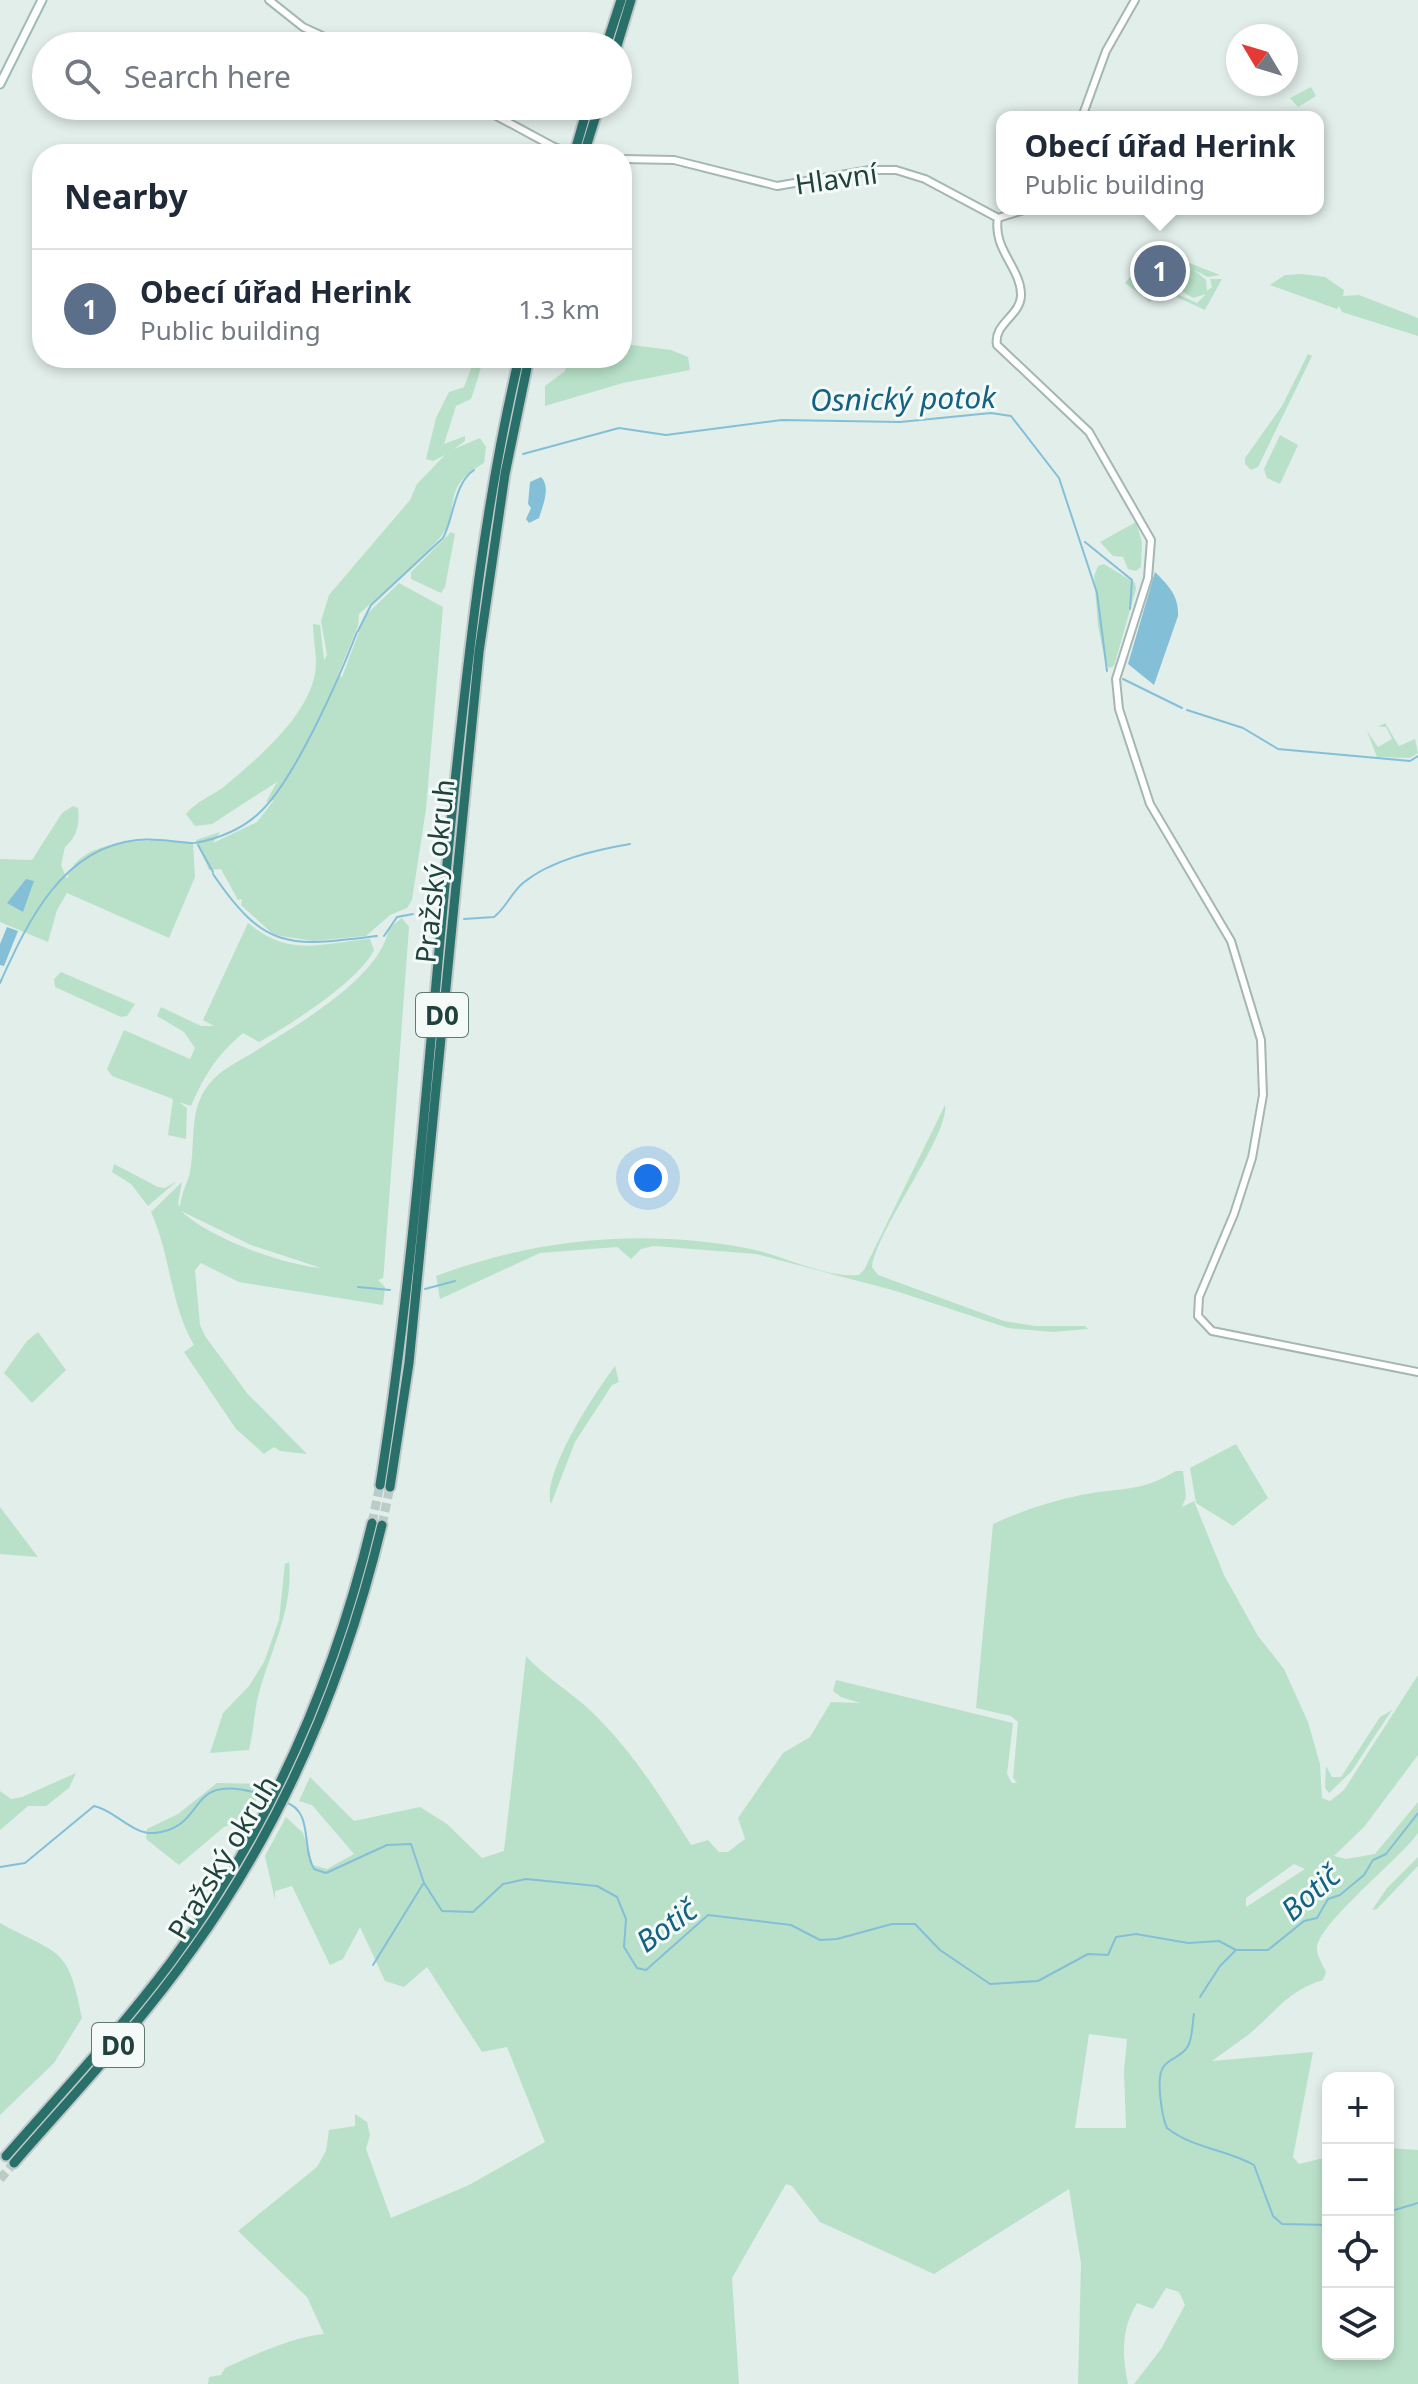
<!DOCTYPE html>
<meta charset="utf-8">
<style>
body{margin:0;font-family:"Noto Sans",sans-serif;background:#f6f6f7;color:#1f2937}
.controls{position:absolute;right:24px;bottom:24px;display:grid;overflow:hidden;border-radius:16px;box-shadow:0 4px 12px #0003}
.controls button{width:72px;height:72px;display:grid;place-items:center;padding:0;border:0;border-bottom:2px solid #e0e1e3;background:#fff;color:#1f2937;font:40px sans-serif}
.compass{position:absolute;left:1226px;top:24px;width:72px;height:72px;border-radius:50%;background:#fff;box-shadow:0 4px 12px #0003;rotate:308deg}
.you{position:absolute;left:648px;top:1178px;width:28px;height:28px;margin:-20px;border:6px solid #fff;border-radius:50%;background:#1a73e8;box-shadow:0 0 0 12px #1a73e833}
.badge{display:grid;place-items:center;width:52px;height:52px;border-radius:50%;background:#845941;color:#fff;font-size:26px;font-weight:700}
.pin{position:absolute;translate:-50% -50%;border:4px solid #fff;box-shadow:0 2px 8px #0006}
.popup{position:absolute;left:996px;top:111px;width:328px;height:104px;box-sizing:border-box;display:grid;place-content:center;border-radius:16px;background:#fff;filter:drop-shadow(0 2px 6px #0005);font-size:26px;white-space:nowrap;color:#747a83}
.popup b{font-size:30px;color:#1f2937}
.popup::after{content:'';position:absolute;left:50%;top:100%;margin-left:-16px;border:16px solid transparent;border-top-color:#fff}
.list{margin:0;padding:0;list-style:none}
h2{display:flex;justify-content:space-between;align-items:center;height:104px;margin:0;padding:0 32px;font-size:34px}
h2 small{font-size:26px;font-weight:400;color:#747a83}
.list li{display:grid;grid-template-columns:52px 1fr auto;gap:24px;align-items:center;box-sizing:border-box;height:120px;padding:0 32px;border-top:2px solid #e0e1e3}
.list b{display:block;font-size:30px;white-space:nowrap}
.list p{margin:0;font-size:26px;white-space:nowrap;color:#747a83}
.list em{font-size:26px;font-style:normal;color:#747a83}
.icon{flex:none;width:44px;height:44px;fill:none;stroke:currentColor;stroke-width:2;stroke-linecap:round;stroke-linejoin:round}
.map{position:relative;flex:none;width:1418px;height:2384px;overflow:hidden}
.search{position:absolute;background:#fff;box-shadow:0 4px 12px #0003;left:32px;top:32px;width:600px;height:88px;display:flex;align-items:center;gap:20px;box-sizing:border-box;padding:0 28px;border-radius:44px;color:#747a83;font-size:30px}
.panel{position:absolute;background:#fff;box-shadow:0 4px 12px #0003;left:32px;top:144px;width:600px;height:224px;border-radius:32px}
.map>svg:first-child{display:block}
.green{fill:#b9e1c9;fill-rule:evenodd}
.water{fill:#84bfd8}
.lines{fill:none;stroke-linecap:round;stroke-linejoin:round}
.stream{stroke:#84bfd8;stroke-width:2}
.motorway-tunnel{stroke:#bbcbc7;stroke-width:9;stroke-dasharray:9 4.5;stroke-linecap:butt}
.tertiary-casing{stroke:#a4b7b2;stroke-width:10}
.secondary-casing{stroke:#9fbbb5;stroke-width:11}
.motorway-casing{stroke:#c1cac8;stroke-width:13}
.tertiary{stroke:#fff;stroke-width:6}
.secondary{stroke:#fff;stroke-width:7}
.motorway{stroke:#29706b;stroke-width:9}
.tertiary-bridge-casing{stroke:#a4b7b2;stroke-width:10;stroke-linecap:butt}
.tertiary-bridge{stroke:#fff;stroke-width:6}
.labels{text-anchor:middle;dominant-baseline:central;stroke-width:6;stroke-linejoin:round;paint-order:stroke}
.shield{fill:#f3faf7;stroke:#5f7874;stroke-width:2}
.shield-label{font-size:26px;font-weight:bold;fill:#20413c}
.street-label{font-size:28px;fill:#20413c;stroke:#f3faf7}
.water-label{font-size:30px;font-style:italic;fill:#136183;stroke:#f3faf7}
</style>
<div class="map">
<svg width="1418" height="2384" viewBox="0 0 1418 2384">
<rect width="100%" height="100%" fill="#e2eeea"/>
<path class="green" d="M1311,87L1316,96L1298,107L1290,98Z
M1150,252L1156,262L1148,276L1161,287L1150,302L1125,283Z
M1184,261L1220,275L1208,277L1194,270L1206,280L1207,291L1212,287L1210,279H1222L1205,310L1166,292L1174,278L1179,295L1197,303L1206,294L1193,298L1183,292L1180,273L1192,269L1181,265Z
M1302,274L1325,277L1344,290L1343,296L1359,295L1418,318V336L1342,312L1339,306L1337,309L1270,285L1285,275Z
M632,345L671,350L688,357L690,370L623,383L545,406V386L565,371L568,358H622V346Z
M1308,354L1312,356L1258,467L1251,470L1245,464V458L1282,406Z
M475,358H484C479,372 476,386 471,399L456,406L444,444L465,436V441L454,449L480,438L486,447L484,463C436,490 465,510 438,540C414,567 386,590 359,614L358,626L338,675L342,677L365,616L399,583L443,607L426,809L412,900L407,908L390,915L366,936L314,941L274,935L241,905L242,899L238,900L221,869L209,870L196,840L220,832L213,843L257,822L274,800L266,802L277,782L212,824L195,826L186,814C200,798 212,797 226,785C257,759 307,717 315,674C318,659 313,640 313,624L320,625L324,660L327,655L321,621L329,595L410,500L417,484L445,455L433,461L426,459L436,418L449,392L464,387Z
M1280,435L1298,445L1280,484L1267,478L1264,469Z
M1136,522L1142,542L1141,567L1136,571L1128,569L1123,557L1113,556L1100,542Z
M451,532L455,534L445,587L441,593L411,579V572Z
M1104,564L1135,583L1136,589L1114,666L1110,668L1106,665L1098,626L1094,576L1098,566Z
M1385,723L1399,746L1415,739L1418,753L1410,758L1377,757L1367,731L1378,747L1392,739L1386,727H1378Z
M73,806L78,808C80,824 77,837 65,847L61,865L67,879C79,834 158,840 193,843L195,877L169,938L67,893L57,910L48,942L0,922V859L32,860L62,813Z
M402,918L409,927L384,1269L383,1278L378,1280L385,1287L383,1305L239,1282L201,1263L195,1270L200,1325L205,1336L247,1393L307,1454L280,1451L274,1447L264,1454L236,1429L184,1352L194,1345C170,1305 171,1256 151,1212L182,1182L178,1203L180,1207C181,1194 187,1184 190,1172C196,1142 188,1110 209,1084C220,1070 239,1061 254,1052C296,1025 380,979 389,928ZM181,1211L251,1245L321,1268C282,1265 210,1238 181,1211Z
M248,923C290,958 321,943 370,939L374,950C360,980 289,1026 259,1042L243,1033C217,1055 205,1074 191,1106L179,1102L187,1108L186,1139L168,1135L173,1099L112,1076L107,1069L124,1030L190,1059L195,1048L184,1032L157,1016L161,1007L201,1026H214L203,1020Z
M61,972L135,1004L127,1016L121,1017L55,987L54,979Z
M945,1105C950,1134 877,1229 872,1267L878,1275L1004,1321L1035,1326H1085L1088,1329L1053,1332L1008,1328L896,1291L756,1254L654,1246L641,1249L631,1259L617,1247L540,1253L440,1299L436,1276C536,1238 646,1228 751,1249C785,1256 825,1278 859,1275L864,1270Z
M114,1164L158,1187L165,1188L177,1181L148,1206L131,1184L112,1172Z
M38,1332L66,1370L32,1403L4,1373L27,1341Z
M615,1366L619,1382L612,1385L575,1442L551,1504C541,1474 596,1391 615,1366Z
M1236,1444L1268,1498L1233,1526L1196,1503L1190,1468Z
M1176,1471H1183L1186,1497L1169,1538L1182,1507L1194,1501L1224,1575L1258,1636L1284,1669L1308,1722L1320,1764L1322,1798L1330,1801L1344,1790L1418,1675V1755L1364,1827L1334,1856L1346,1859L1375,1854L1418,1802V1833C1402,1857 1316,1925 1317,1949C1317,1956 1323,1965 1326,1972L1323,1980C1287,1991 1275,2013 1248,2035C1236,2044 1224,2052 1212,2061L1313,2052L1293,2157L1299,2164L1328,2157V2354H1388V2148L1418,2150V2384H1134L1161,2349L1185,2305L1179,2292L1166,2288L1153,2309L1137,2303C1121,2329 1122,2355 1128,2384H1078L1081,2263L1069,2189L934,2274L820,2222L792,2186L786,2184L732,2278L739,2384H208L209,2377L221,2375L225,2368C257,2354 289,2338 324,2334L307,2297L238,2231L317,2167L326,2151L329,2130L355,2126V2114L367,2122L370,2135L366,2149L391,2218L469,2185L545,2142L507,2047L482,2052L427,1967L404,1987L385,1981L360,1927L343,1959L330,1965L292,1886L275,1891V1900L265,1856L286,1817L303,1833L313,1865L327,1869L354,1854L312,1805L299,1801L310,1777L354,1821L420,1807L447,1824L482,1858L504,1851L526,1656C545,1677 571,1692 592,1712C632,1751 662,1798 691,1845L708,1840L719,1852H728L745,1839L738,1818L783,1753L810,1737L831,1702L860,1703L841,1697L833,1691L836,1680L1013,1723L1007,1774L1012,1783H1017L1013,1778L1018,1722L1011,1716L976,1708L993,1524C1021,1511 1051,1501 1081,1495C1121,1487 1139,1493 1176,1471ZM1294,1864L1305,1869L1246,1907V1898ZM1089,2034L1127,2039L1124,2071L1126,2128H1075Z
M0,1507L38,1557L0,1554Z
M289,1562C294,1612 268,1654 257,1701C254,1717 253,1734 249,1750L210,1753L223,1713L249,1686L264,1662L279,1620L285,1564Z
M1392,1710L1351,1772L1329,1793L1325,1788L1326,1766L1332,1777H1341L1380,1717Z
M76,1773L69,1788L46,1806H28L0,1830V1791L11,1799L22,1797Z
M217,1783L265,1784L246,1820L224,1827L179,1865L146,1839L147,1829L178,1814Z
M1418,1857V1866L1377,1909L1372,1910L1387,1888Z
M0,1923C60,1956 68,1945 82,2018L54,2063L0,2115Z"/>
<path class="water" d="M541,477C551,487 543,505 539,518L529,523L526,519L531,508L528,504L530,482Z
M1155,572C1169,586 1179,596 1178,616L1154,685L1128,664Z
M26,879L34,881L23,912L7,903Z
M7,927L18,931L4,966L0,965V944Z"/>
<g class="lines">
<path class="stream" d="M523,454L619,428L666,435L782,420L900,422L991,413L1011,416L1059,478L1097,593L1107,671
M1085,542L1132,580L1130,609
M358,631L371,605L443,538C454,518 454,483 474,470
M1123,679L1182,708
M1187,710L1243,728L1278,749L1410,761L1418,756
M195,843C216,839 240,830 257,815C293,784 339,679 357,632
M198,845L213,872
M213,874C265,951 290,947 377,936
M464,919L494,917C506,908 511,893 523,883C551,860 595,850 630,844
M384,936L397,917L413,914
M0,983C28,921 62,848 137,840C155,838 175,842 193,843
M358,1287L390,1290
M425,1289L455,1281
M285,1802C314,1811 301,1848 314,1869L326,1873L387,1845L411,1844L424,1883L442,1911L473,1912L503,1884L526,1879L597,1886L617,1897L626,1919L624,1947L637,1968L646,1970L708,1915L791,1925L820,1940L837,1939L892,1924H915L940,1950L990,1984L1038,1981L1088,1954L1108,1955L1116,1937L1136,1934L1188,1943L1219,1941L1236,1950H1268L1304,1921L1317,1918L1328,1899L1340,1895L1364,1875L1373,1860L1386,1854L1418,1813
M0,1867L25,1863L94,1806C115,1810 132,1835 155,1833C212,1826 181,1768 267,1796
M373,1965L423,1884
M1200,1997L1220,1966L1235,1951
M1194,2014C1192,2025 1193,2036 1188,2046C1182,2057 1171,2057 1164,2066C1155,2076 1162,2117 1167,2128C1194,2149 1226,2149 1254,2165L1273,2216L1282,2224L1328,2225
M1388,2212L1418,2203"/>
<path class="motorway-tunnel" d="M372,1523L380,1485
M382,1525L390,1487
M0,2179L14,2163"/>
<defs>
<path id="tertiary" d="M269,0L303,27L344,46
M478,106L554,147
M1082,117L1106,51L1135,0
M622,159L674,160L777,186L870,170H896L925,179L998,218L1027,209
M998,218C992,249 1022,269 1021,296C1020,316 993,324 997,345L1089,432L1151,540L1148,578L1116,679L1119,709L1150,804L1231,941L1261,1040L1263,1095L1252,1158L1234,1214L1199,1297L1198,1316L1212,1331L1418,1372"/>
<path id="secondary" d="M0,84L42,0"/>
<path id="motorway" d="M606,46L621,0
M617,46L631,0
M574,154L588,106
M584,154L599,106
M380,1485C417,1252 431,1016 455,782C470,640 486,497 519,358
M390,1487L409,1363L479,652L505,474L529,358
M6,2156C62,2092 120,2030 171,1962C269,1830 334,1682 372,1523
M14,2163C75,2093 139,2025 193,1949C285,1821 345,1678 382,1525"/>
</defs>
<use href="#tertiary" class="tertiary-casing"/>
<use href="#secondary" class="secondary-casing"/>
<use href="#motorway" class="motorway-casing"/>
<use href="#tertiary" class="tertiary"/>
<use href="#secondary" class="secondary"/>
<use href="#motorway" class="motorway"/>
<defs>
<path id="tertiary-bridge" d="M554,147L576,154"/>
</defs>
<use href="#tertiary-bridge" class="tertiary-bridge-casing"/>
<use href="#tertiary-bridge" class="tertiary-bridge"/>
</g>
<g class="labels">
<g class="shield">
<rect x="416" y="993" width="52" height="44" rx="6"/>
<rect x="92" y="2023" width="52" height="44" rx="6"/>
</g>
<g class="shield-label">
<text x="442" y="1015">D0</text>
<text x="118" y="2045">D0</text>
</g>
<g class="street-label">
<text transform="translate(836 178) rotate(-8)">Hlavní</text>
<text transform="translate(434 871) rotate(-84)">Pražský okruh</text>
<text transform="translate(222 1857) rotate(-59)">Pražský okruh</text>
</g>
<g class="water-label">
<text transform="translate(903 398) rotate(-1)">Osnický potok</text>
<text transform="translate(1310 1892) rotate(-41)">Botič</text>
<text transform="translate(666 1925) rotate(-36)">Botič</text>
</g>
</g>
</svg>
<div class="controls">
<button>+</button>
<button>−</button>
<button><svg class="icon" aria-label="locate" viewBox="0 0 24 24"><circle cx="12" cy="12" r="6"/><path d="M12 2v4M12 18v4M2 12h4M18 12h4"/></svg></button>
<button><svg class="icon" aria-label="layers" viewBox="0 0 24 24"><path d="M12 4l9 5-9 5-9-5zM3 14l9 5 9-5"/></svg></button>
</div>
<svg class="compass" viewBox="-18 -18 36 36"><path d="M0-13l5 13h-10z" fill="#e53935"/><path d="M0 13l5-13h-10z" fill="#747a83"/></svg>
<div class="you"></div>
<div class="pin badge" style="left:1160px;top:271px;background:#5c6f8a">1</div>
<div class="popup"><b>Obecí úřad Herink</b>Public building</div>
<div class="search"><svg class="icon" aria-label="search" viewBox="0 0 24 24"><circle cx="10" cy="10" r="6"/><path d="M15 15l6 6"/></svg>Search here</div>
<section class="panel">
<h2>Nearby<small></small></h2>
<ul class="list">
<li><span class="badge" style="background:#5c6f8a">1</span><div><b>Obecí úřad Herink</b><p>Public building</p></div><em>1.3 km</em></li>
</ul>
</section>
</div>
